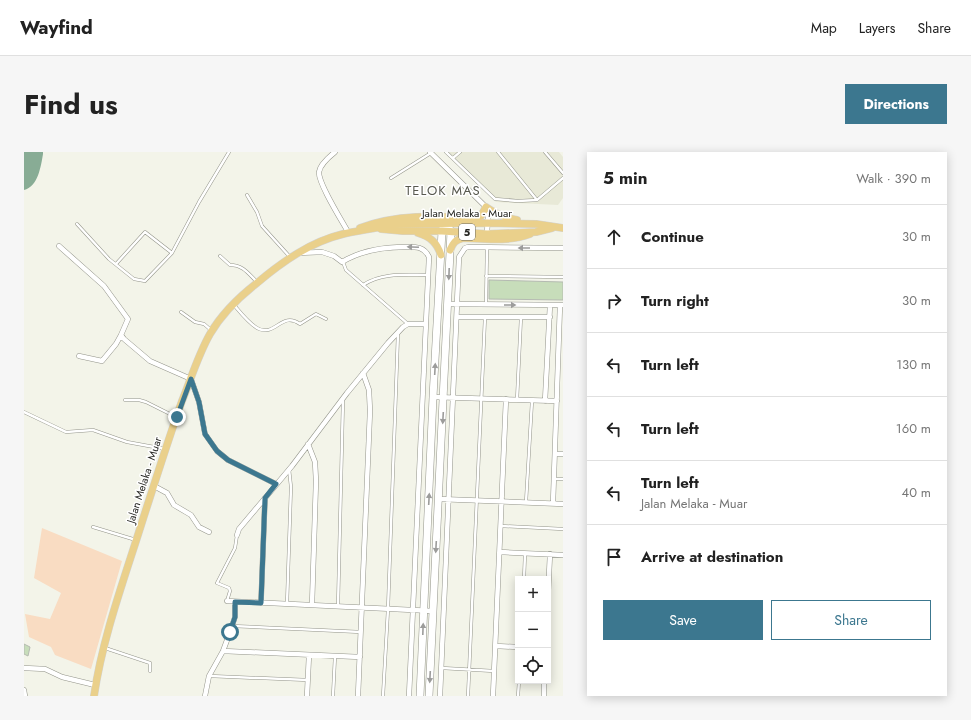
<!DOCTYPE html>
<meta charset="utf-8">
<style>
body{margin:0;font-family:Jost,sans-serif;background:#f6f6f6;color:#222}
.controls{position:absolute;right:12px;bottom:12px;display:grid;overflow:hidden;border-radius:0px;box-shadow:0 2px 10px #0003}
.controls button{width:36px;height:36px;display:grid;place-items:center;padding:0;border:0;border-bottom:1px solid #e0e0e0;background:#fff;color:#222;font:20px sans-serif}
.stop{position:absolute;width:12px;height:12px;margin:-9px;border:3px solid #3c778f;border-radius:50%;background:#fff}
.stop.end{background:#3c778f;border-color:#fff;box-shadow:0 1px 4px #0008}
.list{margin:0;padding:0;list-style:none}
h2{display:flex;justify-content:space-between;align-items:center;height:52px;margin:0;padding:0 16px;font-size:17px}
h2 small{font-size:13px;font-weight:400;color:#767676}
.list li{display:grid;grid-template-columns:26px 1fr auto;gap:12px;align-items:center;box-sizing:border-box;height:64px;padding:0 16px;border-top:1px solid #e0e0e0}
.list b{display:block;font-size:15px;white-space:nowrap}
.list p{margin:0;font-size:13px;white-space:nowrap;color:#767676}
.list em{font-size:13px;font-style:normal;color:#767676}
.actions{display:flex;gap:8px;padding:12px 16px}
.actions a{flex:1;padding:9px 0;border:1px solid #3c778f;border-radius:0px;text-align:center;font-size:14px;color:#3c778f}
.actions .main{background:#3c778f;color:#fff}
.icon{flex:none;width:22px;height:22px;fill:none;stroke:currentColor;stroke-width:2;stroke-linecap:round;stroke-linejoin:round}
.map{position:relative;flex:none;width:539px;height:544px;overflow:hidden;border-radius:0px}
header{display:flex;align-items:center;gap:24px;box-sizing:border-box;height:56px;padding:0 20px;background:#fff;border-bottom:1px solid #e0e0e0}
header strong{font-size:19px}
nav{display:flex;gap:22px;margin-inline-start:auto;font-size:14px}
.intro{display:flex;align-items:center;justify-content:space-between;box-sizing:border-box;height:96px;padding:0 24px}
h1{margin:0;font-size:28px}
.button{padding:10px 18px;border-radius:0px;background:#3c778f;color:#fff;font-size:14px;font-weight:700}
main{display:flex;gap:24px;padding:0 24px}
aside{flex:1;background:#fff;border-radius:0px;box-shadow:0 2px 10px #0003}
.map>svg:first-child{display:block}
.built{fill:#e8e9d7}
.green{fill:#f9dcc2}
.water{fill:#88ac95}
.building{fill:#c7ddba;stroke:#b4bab1}
.lines{fill:none;stroke-linecap:round;stroke-linejoin:round}
.lane-casing{stroke:#93948a;stroke-width:3.5}
.street-casing{stroke:#93948a;stroke-width:5.5}
.secondary-casing{stroke:#93948a;stroke-width:8}
.primary-casing{stroke:#d3d3d2;stroke-width:8}
.lane{stroke:#fff;stroke-width:2.5}
.street{stroke:#fff;stroke-width:4.5}
.secondary{stroke:#fff;stroke-width:7}
.primary{stroke:#ead08b;stroke-width:7}
.oneway{fill:#9c9c9b}
.route{stroke:#3c778f;stroke-width:5}
.labels{text-anchor:middle;dominant-baseline:central;stroke-width:3;stroke-linejoin:round;paint-order:stroke}
.shield{fill:#fff;stroke:#666663;stroke-width:1}
.shield-label{font-size:10px;font-weight:bold;fill:#242420}
.street-label{font-size:11px;fill:#242420;stroke:#fff}
.quarter-label{font-size:13px;letter-spacing:1px;fill:#58594f;stroke:#fff}
</style>
<header>
<strong>Wayfind</strong>
<nav><a>Map</a><a>Layers</a><a>Share</a></nav>
</header>
<div class="intro"><h1>Find us</h1><a class="button">Directions</a></div>
<main>
<div class="map">
<svg width="539" height="544" viewBox="0 0 539 544">
<rect width="100%" height="100%" fill="#f3f4e9"/>
<path class="built" d="M422,0H535L539,5V46L534,53L472,50Z"/>
<path class="green" d="M18,376L98,409L67,517L31,503L27,495L5,485L1,462L26,467L37,441L10,426Z"/>
<path class="water" d="M0,0H19V2C17,14 14,35 0,38Z"/>
<path class="building" d="M465,128L539,130V148L465,147Z
M0,492L6,495L4,504L0,502Z"/>
<g class="lines">
<defs>
<path id="lane" d="M422,0L471,47L494,49L513,48L539,26
M474,0L513,48
M521,0L539,21
M429,6L436,0
M367,26L407,1
M223,43L233,60L238,74L266,105
M53,72L85,107L110,127L121,129L148,101L175,50L205,0
M196,104L206,113C219,113 224,121 233,130
M319,110L322,118L384,172
M92,112L121,80L148,101
M462,124L539,125
M339,133C358,120 383,123 404,123
M462,152L463,96
M210,153C216,160 226,173 235,177C252,184 258,159 276,172L292,162L302,167
M157,160L171,170L180,172L187,178
M101,248H115L122,250L152,265
M493,248L497,165
M0,260L42,280L69,278L103,290L141,297
M530,327H539
M502,350L508,249
M477,374L539,377
M69,375L112,388
M500,427L501,402
M203,449L206,439L205,436L193,431L211,396L213,383
M263,452L267,335L265,317
M314,454L319,248
M208,474L337,480
M81,496L126,511V519
M418,516L470,519
M186,524L284,528
M309,544L311,504
M359,544L364,457L374,181
M444,544L461,165
M494,544L495,529"/>
<path id="street" d="M311,0C306,4 296,13 295,20C294,31 318,69 324,80
M406,0L462,55L464,62L463,82
M35,94L80,134L104,167L97,183L100,187L126,209L167,227L175,250L181,282L193,299L204,308L252,332
M275,101L298,100L310,104L318,110C338,98 359,95 381,95C391,95 400,94 405,105L385,544
M424,152L539,153
M433,165H526
M55,204L78,209L92,192L97,183
M409,245L533,249
M521,249L526,153
M284,292L291,310L292,329L288,453
M531,302H539
M130,334L143,341L150,353L167,363L175,375L185,380
M415,347L539,352
M529,351L536,153
M213,383L215,377L268,314L323,241L364,191L379,175L384,172H402
M476,400L539,403
M524,443L526,402
M203,449L409,459
M237,451L241,346
M472,494L494,495
M199,499L336,505
M0,516L21,517L38,525L71,533
M0,538L1,544
M181,544L185,524L199,499L206,480L211,465V450
M283,544L285,503
M334,544L346,259L345,238L339,221
M416,544L435,105L441,96L444,95L539,96
M469,544L482,247
M520,544V529"/>
<path id="secondary" d="M396,544L409,245L418,79L420,73
M405,544L427,79L421,71"/>
<path id="primary" d="M336,76C373,62 411,64 450,66L457,64L462,55C472,62 482,66 493,68
M357,77L379,79H418L463,82L512,80L528,76
M394,81C407,85 413,91 417,103
M426,98C429,91 431,88 439,86C461,87 485,90 506,82
M70,544C79,483 101,425 119,367C132,327 144,288 158,249C167,227 174,203 186,182C197,163 215,145 233,131C258,110 286,90 319,82C335,78 352,77 369,72L463,71L512,72L539,76"/>
</defs>
<use href="#lane" class="lane-casing"/>
<use href="#street" class="street-casing"/>
<use href="#secondary" class="secondary-casing"/>
<use href="#primary" class="primary-casing"/>
<use href="#lane" class="lane"/>
<use href="#street" class="street"/>
<use href="#secondary" class="secondary"/>
<use href="#primary" class="primary"/>
</g>
<defs><path id="oneway-solid" d="M-6-.8H1V-3.2L6.5 0L1 3.2V.8H-6Z"/></defs>
<g class="oneway">
<use href="#oneway-solid" transform="translate(389 95) rotate(-177)"/>
<use href="#oneway-solid" transform="translate(500 96) rotate(-180)"/>
<use href="#oneway-solid" transform="translate(425 122) rotate(92)"/>
<use href="#oneway-solid" transform="translate(486 153)"/>
<use href="#oneway-solid" transform="translate(411 217) rotate(-87)"/>
<use href="#oneway-solid" transform="translate(419 266) rotate(93)"/>
<use href="#oneway-solid" transform="translate(405 347) rotate(-87)"/>
<use href="#oneway-solid" transform="translate(412 395) rotate(93)"/>
<use href="#oneway-solid" transform="translate(399 477) rotate(-88)"/>
<use href="#oneway-solid" transform="translate(406 525) rotate(93)"/>
</g>
<g class="lines">
<path class="route" d="M153,265L167,227L175,250L181,282L193,299L204,308L252,332L241,346L237,451L211,450V465L206,480"/>
</g>
<g class="labels">
<rect class="shield" x="435" y="72" width="16" height="16" rx="3"/>
<g class="shield-label">
<text x="443" y="80">5</text>
</g>
<g class="street-label">
<text x="443" y="61">Jalan Melaka - Muar</text>
<text transform="translate(120 328) rotate(-72)">Jalan Melaka - Muar</text>
</g>
<g class="quarter-label">
<text x="419" y="38">TELOK MAS</text>
</g>
</g>
</svg>
<div class="controls">
<button>+</button>
<button>−</button>
<button><svg class="icon" aria-label="locate" viewBox="0 0 24 24"><circle cx="12" cy="12" r="6"/><path d="M12 2v4M12 18v4M2 12h4M18 12h4"/></svg></button>
</div>
<div class="stop" style="left:206px;top:480px"></div>
<div class="stop end" style="left:153px;top:265px"></div>
</div>
<aside>
<h2>5 min<small>Walk · 390 m</small></h2>
<ul class="list">
<li><svg class="icon" aria-label="ahead" viewBox="0 0 24 24"><path d="M12 20V5M6 11l6-6 6 6"/></svg><div><b>Continue</b></div><em>30 m</em></li>
<li><svg class="icon" aria-label="right" viewBox="0 0 24 24"><path d="M7 20v-9h11M14 6l5 5-5 5"/></svg><div><b>Turn right</b></div><em>30 m</em></li>
<li><svg class="icon" aria-label="left" viewBox="0 0 24 24"><path d="M17 20v-9H6M10 6l-5 5 5 5"/></svg><div><b>Turn left</b></div><em>130 m</em></li>
<li><svg class="icon" aria-label="left" viewBox="0 0 24 24"><path d="M17 20v-9H6M10 6l-5 5 5 5"/></svg><div><b>Turn left</b></div><em>160 m</em></li>
<li><svg class="icon" aria-label="left" viewBox="0 0 24 24"><path d="M17 20v-9H6M10 6l-5 5 5 5"/></svg><div><b>Turn left</b><p>Jalan Melaka - Muar</p></div><em>40 m</em></li>
<li><svg class="icon" aria-label="arrive" viewBox="0 0 24 24"><path d="M6 21V4h12l-3 4 3 4H6"/></svg><div><b>Arrive at destination</b></div></li>
</ul>
<div class="actions"><a class="main">Save</a><a>Share</a></div>
</aside>
</main>
